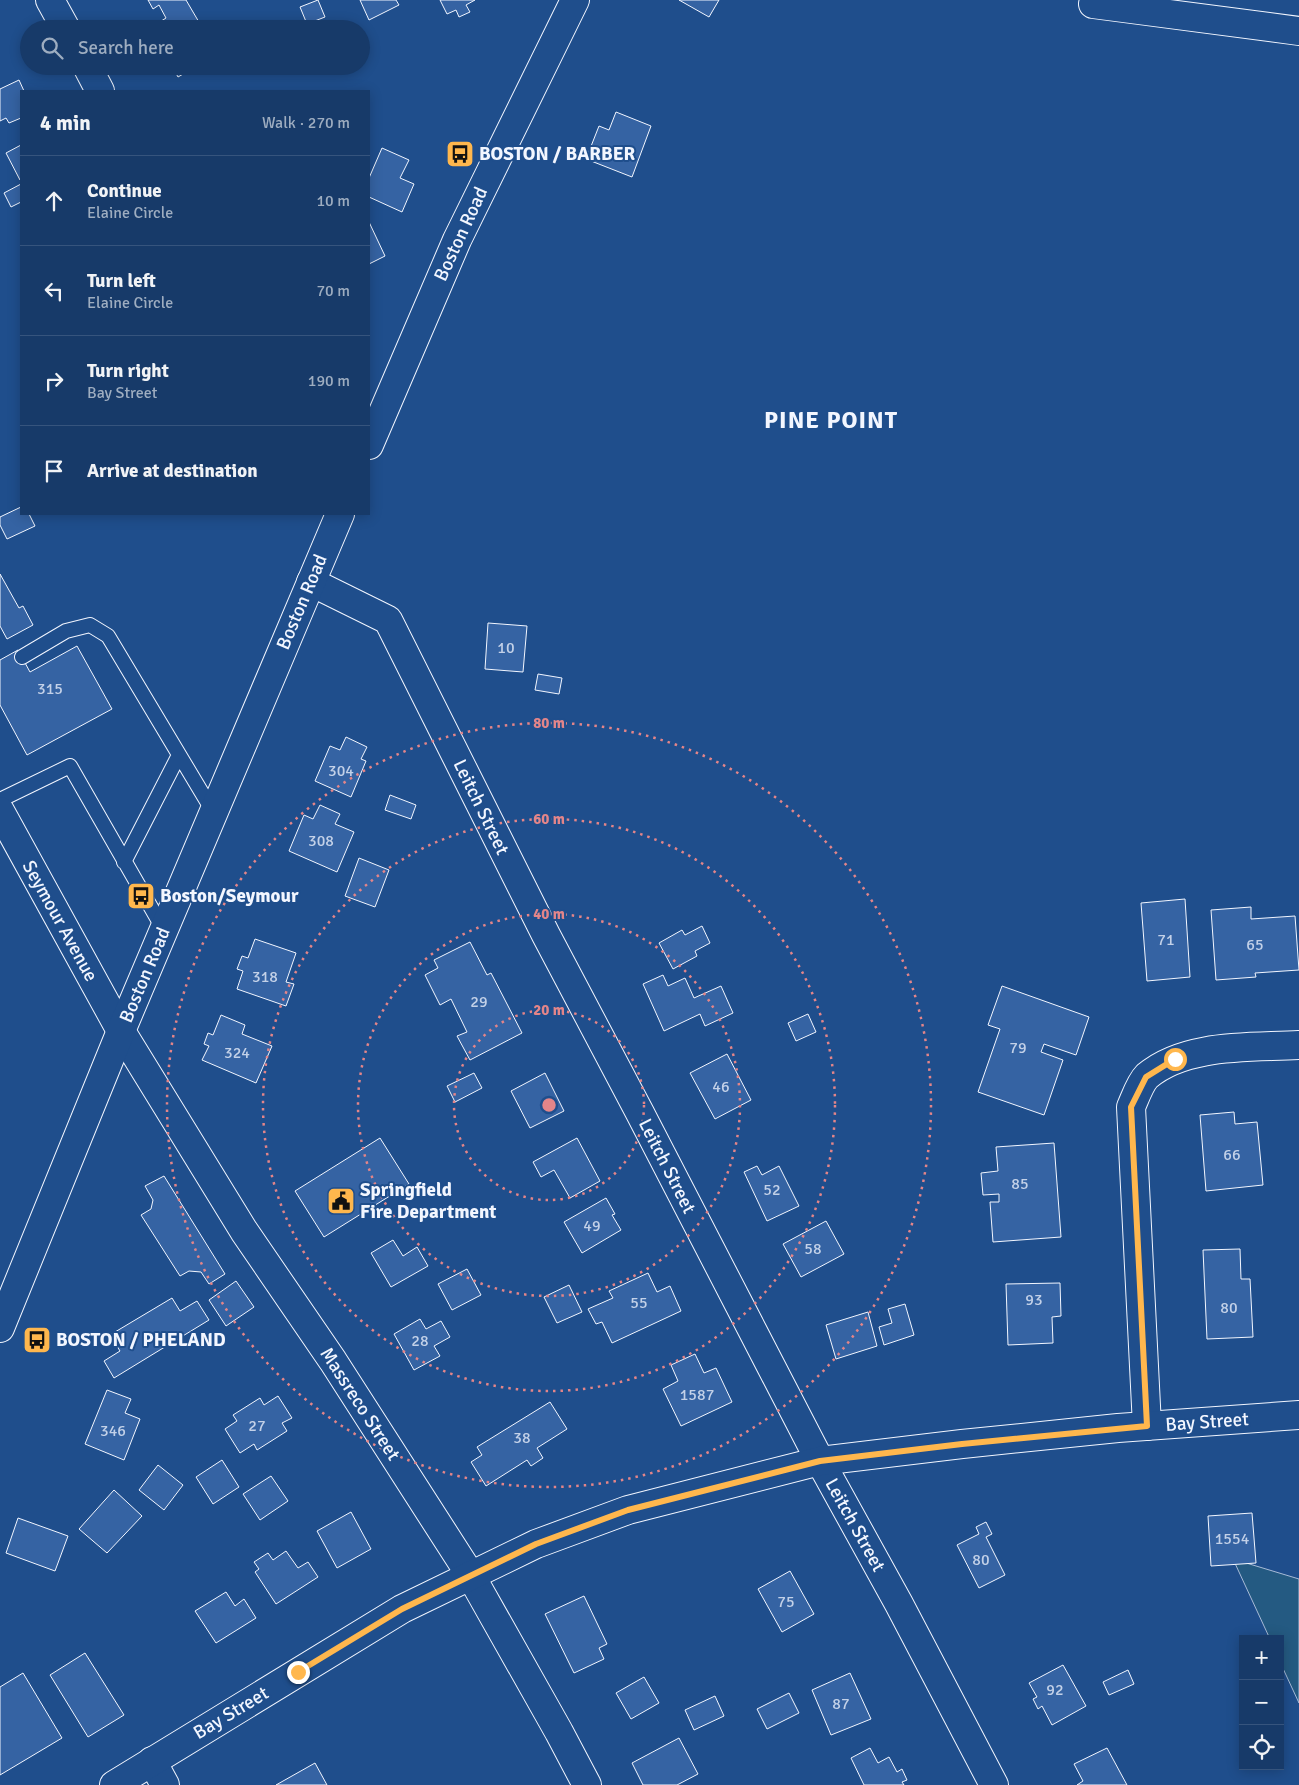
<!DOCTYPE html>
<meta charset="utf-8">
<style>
body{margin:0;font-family:Signika,sans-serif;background:#20416f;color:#f1f3f6}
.controls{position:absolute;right:15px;bottom:15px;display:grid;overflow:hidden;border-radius:0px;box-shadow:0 2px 12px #0003}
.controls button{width:45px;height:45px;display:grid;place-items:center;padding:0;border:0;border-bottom:1px solid #36547d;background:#173a69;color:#f1f3f6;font:25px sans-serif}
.stop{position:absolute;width:15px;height:15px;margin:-11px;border:4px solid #ffb74d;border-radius:50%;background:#fff}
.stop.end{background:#ffb74d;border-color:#fff;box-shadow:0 1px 5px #0008}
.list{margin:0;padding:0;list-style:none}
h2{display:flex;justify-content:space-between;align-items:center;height:65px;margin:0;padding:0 20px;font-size:21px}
h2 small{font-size:16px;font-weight:400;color:#9eadc0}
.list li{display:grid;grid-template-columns:32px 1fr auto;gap:15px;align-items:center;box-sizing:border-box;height:90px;padding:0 20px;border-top:1px solid #36547d}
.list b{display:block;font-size:19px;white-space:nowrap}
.list p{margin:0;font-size:16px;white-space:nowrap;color:#9eadc0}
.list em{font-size:16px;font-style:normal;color:#9eadc0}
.icon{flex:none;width:28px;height:28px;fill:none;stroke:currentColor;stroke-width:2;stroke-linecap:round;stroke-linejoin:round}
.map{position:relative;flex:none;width:1299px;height:1785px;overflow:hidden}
.search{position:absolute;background:#173a69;box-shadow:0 2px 12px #0003;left:20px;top:20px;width:350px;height:55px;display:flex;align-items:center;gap:12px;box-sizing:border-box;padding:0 18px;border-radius:28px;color:#9eadc0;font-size:19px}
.panel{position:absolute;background:#173a69;box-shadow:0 2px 12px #0003;left:20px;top:90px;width:350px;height:425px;border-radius:0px}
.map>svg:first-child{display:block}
.green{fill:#245a82;stroke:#a8bbd7}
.building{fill:#3563a3;stroke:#f2f6ff}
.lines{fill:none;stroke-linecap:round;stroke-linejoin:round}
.lane-casing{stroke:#f2f6ff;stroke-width:16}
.street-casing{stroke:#f2f6ff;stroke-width:30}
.secondary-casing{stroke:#f2f6ff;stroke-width:30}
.primary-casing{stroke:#f2f6ff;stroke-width:30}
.lane{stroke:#1f4e8c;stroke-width:14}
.street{stroke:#1f4e8c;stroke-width:28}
.secondary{stroke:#1f4e8c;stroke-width:28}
.primary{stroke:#1f4e8c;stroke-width:28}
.route{stroke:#ffb74d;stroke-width:6}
.ring{fill:none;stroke:#e38589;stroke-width:2.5;stroke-dasharray:2.5 5}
.labels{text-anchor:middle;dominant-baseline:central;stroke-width:4;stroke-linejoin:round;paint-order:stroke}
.number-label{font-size:16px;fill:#c3d1e8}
.poi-label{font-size:19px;font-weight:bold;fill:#f2f6ff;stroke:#1f4e8c;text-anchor:start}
.street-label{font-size:19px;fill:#f2f6ff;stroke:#1f4e8c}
.district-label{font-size:24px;font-weight:bold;letter-spacing:1px;fill:#f2f6ff;stroke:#1f4e8c}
.centre{fill:#e38589;stroke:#1f4e8c;stroke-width:2.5}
.ring-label{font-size:15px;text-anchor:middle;font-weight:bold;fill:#e38589;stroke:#1f4e8c;stroke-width:4;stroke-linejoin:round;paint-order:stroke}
</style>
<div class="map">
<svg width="1299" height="1785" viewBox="0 0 1299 1785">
<rect width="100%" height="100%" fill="#1f4e8c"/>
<path class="green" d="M1233,1559L1299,1579V1703L1280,1662V1639H1270Z"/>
<path class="building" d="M148,0H186L203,29H151L150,28L166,18L159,5L153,9Z
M318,0L325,17L307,24L300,7Z
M360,0H396L399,5L369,20Z
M440,0H475L466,5L470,12L459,17L456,10L447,14Z
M679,0H719L709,17Z
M172,66H197L178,77Z
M19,80L24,91H21V118L9,123L6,118L0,121V89Z
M616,112L651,126L632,177L586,159L599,126L609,130Z
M21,145V179L20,180L6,153Z
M382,148L409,160L400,178L414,184L402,212L369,197V178Z
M21,184V202L11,207L4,193Z
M369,222L385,256L369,264Z
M21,507V514H29L35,526L7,539L0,525V517Z
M0,574L19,608L23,606L33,625L7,639L0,626Z
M488,623L527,626L523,672L485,669Z
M77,646L112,709L27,755L0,705V660L18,650L30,672Z
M538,674L562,678L559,694L535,690Z
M346,737L367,747L361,759L366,761L351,797L315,781L330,746L340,750Z
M390,795L416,805L411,819L385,810Z
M320,805L340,814L335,824L354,832L337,872L289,851L304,815L313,819Z
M359,858L389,870L375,907L345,896Z
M1185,899L1190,977L1147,981L1141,903Z
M1251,907V919L1295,916L1299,970L1255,973L1256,977L1216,980L1211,910Z
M702,926L710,943L695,951L697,956L673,969L659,943L682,930L685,935Z
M255,939L296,953L286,982L294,984L286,1006L237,989L243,971L237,969L242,956L248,958Z
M470,942L487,975L491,973L522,1033L470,1060L457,1036L467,1032L451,999L440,1005L425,975L438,968L434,960Z
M663,975L668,986L685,978L694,998L721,986L733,1013L705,1026L700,1014L664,1031L643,984Z
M1002,986L1089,1017L1076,1055L1044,1044L1041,1052L1063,1060L1044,1115L978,1092L1000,1029L988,1025Z
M808,1014L816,1032L796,1041L788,1023Z
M221,1015L245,1025L242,1034L272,1046L256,1083L202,1060L209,1046L204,1044L208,1033L213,1035Z
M727,1054L751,1100L715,1119L690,1073Z
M474,1073L482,1088L455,1102L447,1086Z
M545,1073L564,1111L530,1128L511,1091Z
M1234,1112L1235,1124L1257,1122L1263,1185L1206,1191L1200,1115Z
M380,1138L409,1184L324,1237L295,1191Z
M577,1138L600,1181L570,1198L554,1170L541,1177L533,1162Z
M1054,1143L1061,1237L993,1242L990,1202H999V1194L983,1195L981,1173L998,1171L996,1147Z
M757,1166L762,1175L779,1166L799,1206L767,1221L744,1172Z
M164,1176L225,1274L209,1284L201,1272L189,1271L180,1276L141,1215L151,1209L153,1200L145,1186Z
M606,1198L615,1214L612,1215L621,1230L582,1253L564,1222Z
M826,1221L844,1254L801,1277L783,1244Z
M393,1240L403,1256L417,1247L428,1266L391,1287L371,1253Z
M1240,1249L1241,1279H1250L1253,1337L1207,1339L1203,1250Z
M467,1269L481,1295L452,1310L438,1284Z
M648,1273L657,1292L670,1286L681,1311L612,1343L602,1322L596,1324L588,1309L613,1298L609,1291Z
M236,1281L254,1307L226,1326L209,1300Z
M1060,1283L1061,1316L1052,1317L1053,1343L1008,1345L1006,1284Z
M569,1285L582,1312L557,1323L544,1297Z
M172,1298L180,1311L197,1301L209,1320L114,1378L104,1361L120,1351L110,1335Z
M905,1304L914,1335L884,1345L879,1327L892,1323L888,1309Z
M868,1312L877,1346L836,1359L826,1325Z
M420,1319L426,1329L441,1321L450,1337L434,1346L440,1356L414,1370L394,1334Z
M695,1354L704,1373L716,1368L732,1402L681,1426L663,1389L678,1381L671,1365Z
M107,1390L131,1399L125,1413L140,1419L124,1460L85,1444Z
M278,1396L292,1418L282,1423L287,1431L257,1450L254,1444L240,1453L225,1429L237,1421L233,1415L260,1398L264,1405Z
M550,1402L567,1429L537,1448L543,1458L531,1466L527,1460L486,1486L471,1462L482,1455L477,1447Z
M222,1460L239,1487L213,1504L196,1477Z
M158,1465L183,1485L164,1510L139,1490Z
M271,1476L288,1501L260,1520L243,1494Z
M114,1490L142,1516L107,1553L79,1529Z
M351,1512L371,1549L337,1568L317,1531Z
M1252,1513L1256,1563L1211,1566L1208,1516Z
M18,1518L68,1536L55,1571L6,1553Z
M986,1522L992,1534L986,1537L1005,1575L979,1588L957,1545L979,1534L976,1527Z
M286,1551L298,1568L308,1562L318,1577L276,1604L255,1572L259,1569L254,1562L268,1553L273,1560Z
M790,1571L814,1614L782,1632L758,1589Z
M226,1592L235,1606L244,1599L256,1618L216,1643L195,1611Z
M584,1596L607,1644L599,1648L604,1659L574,1673L545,1614Z
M85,1653L124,1715L88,1737L50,1675Z
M1063,1665L1086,1706L1052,1725L1042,1706L1038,1709L1033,1699L1037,1697L1029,1683Z
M1128,1670L1134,1684L1109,1695L1103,1682Z
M23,1673L62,1738L0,1775V1687Z
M850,1673L871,1719L831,1735L812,1690Z
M644,1677L659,1703L631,1719L616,1693Z
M789,1693L799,1713L767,1729L757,1709Z
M715,1696L724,1716L694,1730L685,1710Z
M679,1738L698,1774L677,1785H643L632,1763Z
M870,1748L878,1763L889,1757L897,1772L902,1769L907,1780L902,1782L904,1785H864L851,1758Z
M1107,1748L1127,1785H1077L1083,1781L1074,1764Z
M315,1763L327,1785H276Z"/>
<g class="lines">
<defs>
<path id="lane" d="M22,657L66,631L90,625L108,636L214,813
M0,800L70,766L164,930
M124,862L179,755"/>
<path id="street" d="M50,0L66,29
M1095,0L1093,4L1299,31
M87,66L100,91
M311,582L388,620L546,935L640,1113L820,1461L899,1604L994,1785
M0,811L121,1031L244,1231L333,1361L471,1576L559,1732L587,1785
M1147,1426L1131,1107C1135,1098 1140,1083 1147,1076C1186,1043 1251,1048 1299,1045
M152,1761L165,1785"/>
<path id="secondary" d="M114,1785L402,1609L536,1544L628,1510L820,1461L962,1444L1118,1428L1299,1415"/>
<path id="primary" d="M369,445L457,240L575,0
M0,1328L121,1031L340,514"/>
</defs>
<use href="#lane" class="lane-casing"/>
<use href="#street" class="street-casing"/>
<use href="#secondary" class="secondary-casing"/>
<use href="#primary" class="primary-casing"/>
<use href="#lane" class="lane"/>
<use href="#street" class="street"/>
<use href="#secondary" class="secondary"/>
<use href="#primary" class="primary"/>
</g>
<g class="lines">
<path class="route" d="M298,1672L402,1609L536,1544L628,1510L820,1461L962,1444L1147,1426L1131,1107L1146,1077L1175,1059"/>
</g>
<g class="ring">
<circle cx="549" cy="1105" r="95"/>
<circle cx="549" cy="1105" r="191"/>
<circle cx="549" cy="1105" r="286"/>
<circle cx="549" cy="1105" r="382"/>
</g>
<defs>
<symbol id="bus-square" viewBox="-11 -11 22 22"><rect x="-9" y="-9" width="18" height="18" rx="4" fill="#ffb74d" stroke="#1f4e8c"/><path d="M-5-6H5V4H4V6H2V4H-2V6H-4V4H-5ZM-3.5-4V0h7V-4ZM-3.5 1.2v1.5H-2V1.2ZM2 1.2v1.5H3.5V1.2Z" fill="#111"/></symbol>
<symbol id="civic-square" viewBox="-11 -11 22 22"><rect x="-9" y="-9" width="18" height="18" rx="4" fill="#ffb74d" stroke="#1f4e8c"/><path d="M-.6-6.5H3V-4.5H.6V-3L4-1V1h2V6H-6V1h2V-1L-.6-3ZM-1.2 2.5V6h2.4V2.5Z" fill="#111"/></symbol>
</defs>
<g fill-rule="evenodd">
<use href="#bus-square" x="444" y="138" width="32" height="32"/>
<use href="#bus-square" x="125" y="880" width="32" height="32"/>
<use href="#civic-square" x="325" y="1185" width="32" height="32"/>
<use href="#bus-square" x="21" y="1324" width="32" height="32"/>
</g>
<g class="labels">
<g class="number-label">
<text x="506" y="648">10</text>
<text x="50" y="689">315</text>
<text x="341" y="771">304</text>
<text x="321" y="841">308</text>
<text x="1166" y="940">71</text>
<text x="1255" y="945">65</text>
<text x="265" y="977">318</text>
<text x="479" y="1002">29</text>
<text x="1018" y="1048">79</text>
<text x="237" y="1053">324</text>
<text x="721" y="1087">46</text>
<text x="1232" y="1155">66</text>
<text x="1020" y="1184">85</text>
<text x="772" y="1190">52</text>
<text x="592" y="1226">49</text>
<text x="813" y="1249">58</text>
<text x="1034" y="1300">93</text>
<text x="639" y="1303">55</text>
<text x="1229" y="1308">80</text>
<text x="420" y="1341">28</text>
<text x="697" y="1395">1587</text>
<text x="257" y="1426">27</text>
<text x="113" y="1431">346</text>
<text x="522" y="1438">38</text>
<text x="1232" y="1539">1554</text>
<text x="981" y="1560">80</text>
<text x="786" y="1602">75</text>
<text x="1055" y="1690">92</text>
<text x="841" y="1704">87</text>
</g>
<g class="poi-label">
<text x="479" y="154">BOSTON / BARBER</text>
<text x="160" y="896">Boston/Seymour</text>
<text x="360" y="1190">Springfield<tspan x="360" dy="22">Fire Department</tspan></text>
<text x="56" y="1340">BOSTON / PHELAND</text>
</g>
<g class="street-label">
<text transform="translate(461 234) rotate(-65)">Boston Road</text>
<text transform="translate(302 602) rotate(-67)">Boston Road</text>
<text transform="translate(481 807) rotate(64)">Leitch Street</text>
<text transform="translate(60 921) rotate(61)">Seymour Avenue</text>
<text transform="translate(145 975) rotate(-67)">Boston Road</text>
<text transform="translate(667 1166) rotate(63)">Leitch Street</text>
<text transform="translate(360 1404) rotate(57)">Massreco Street</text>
<text transform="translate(1207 1422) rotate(-4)">Bay Street</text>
<text transform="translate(855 1525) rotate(61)">Leitch Street</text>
<text transform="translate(231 1713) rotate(-31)">Bay Street</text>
</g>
<g class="district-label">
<text x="831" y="420">PINE POINT</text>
</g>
</g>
<circle cx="549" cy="1105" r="8" class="centre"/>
<g class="ring-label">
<text x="549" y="728">80 m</text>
<text x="549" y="824">60 m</text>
<text x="549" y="919">40 m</text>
<text x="549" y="1015">20 m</text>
</g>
</svg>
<div class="controls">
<button>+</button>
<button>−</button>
<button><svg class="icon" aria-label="locate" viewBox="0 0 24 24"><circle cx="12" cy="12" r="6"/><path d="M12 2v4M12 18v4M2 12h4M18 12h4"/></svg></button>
</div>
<div class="stop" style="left:1175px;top:1059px"></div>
<div class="stop end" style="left:298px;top:1672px"></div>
<div class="search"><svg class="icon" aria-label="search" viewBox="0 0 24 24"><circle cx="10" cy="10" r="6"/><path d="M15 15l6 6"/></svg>Search here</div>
<section class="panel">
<h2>4 min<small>Walk · 270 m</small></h2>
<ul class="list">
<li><svg class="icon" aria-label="ahead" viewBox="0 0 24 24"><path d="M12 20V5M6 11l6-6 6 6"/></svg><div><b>Continue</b><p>Elaine Circle</p></div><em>10 m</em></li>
<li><svg class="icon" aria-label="left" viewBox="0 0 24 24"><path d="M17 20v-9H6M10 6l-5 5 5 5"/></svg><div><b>Turn left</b><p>Elaine Circle</p></div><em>70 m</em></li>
<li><svg class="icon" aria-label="right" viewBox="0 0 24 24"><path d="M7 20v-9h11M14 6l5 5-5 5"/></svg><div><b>Turn right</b><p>Bay Street</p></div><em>190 m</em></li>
<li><svg class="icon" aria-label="arrive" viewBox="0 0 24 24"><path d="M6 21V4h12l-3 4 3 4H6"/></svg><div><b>Arrive at destination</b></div></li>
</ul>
</section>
</div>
